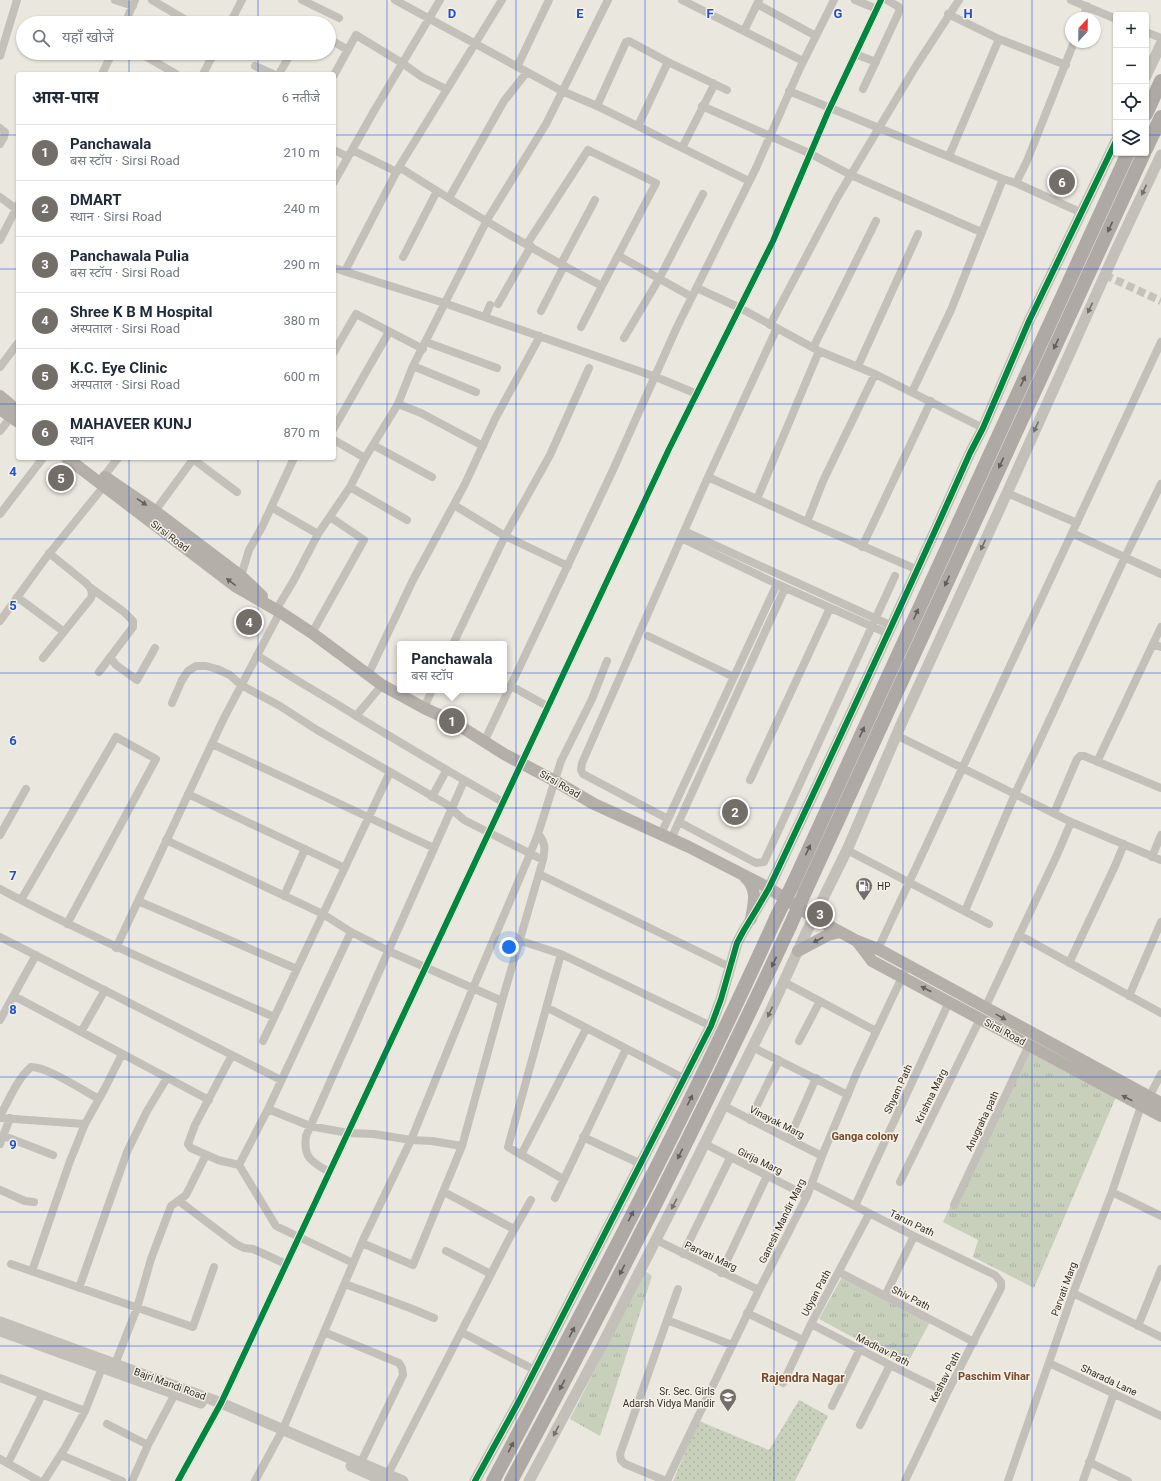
<!DOCTYPE html>
<html lang="hi">
<meta charset="utf-8">
<style>
body{margin:0;font-family:Roboto,"Noto Sans Devanagari",sans-serif;background:#f6f6f7;color:#1f2937}
.controls{position:absolute;right:12px;top:12px;display:grid;overflow:hidden;border-radius:4px;box-shadow:0 1px 3px #0004}
.controls button{width:36px;height:36px;display:grid;place-items:center;padding:0;border:0;border-bottom:1px solid #e0e1e3;background:#fff;color:#1f2937;font:20px sans-serif}
.compass{position:absolute;left:1065px;top:12px;width:36px;height:36px;border-radius:50%;background:#fff;box-shadow:0 1px 3px #0004;rotate:22deg}
.you{position:absolute;left:509px;top:947px;width:14px;height:14px;margin:-10px;border:3px solid #fff;border-radius:50%;background:#1a73e8;box-shadow:0 0 0 6px #1a73e833}
.badge{display:grid;place-items:center;width:26px;height:26px;border-radius:50%;background:#736e68;color:#fff;font-size:13px;font-weight:700}
.pin{position:absolute;translate:-50% -50%;border:2px solid #fff;box-shadow:0 1px 4px #0006}
.popup{position:absolute;left:397px;top:641px;width:110px;height:52px;box-sizing:border-box;display:grid;place-content:center;border-radius:4px;background:#fff;filter:drop-shadow(0 1px 3px #0005);font-size:13px;white-space:nowrap;color:#747a83}
.popup b{font-size:15px;color:#1f2937}
.popup::after{content:'';position:absolute;left:50%;top:100%;margin-left:-8px;border:8px solid transparent;border-top-color:#fff}
.list{margin:0;padding:0;list-style:none}
h2{display:flex;justify-content:space-between;align-items:center;height:52px;margin:0;padding:0 16px;font-size:17px}
h2 small{font-size:13px;font-weight:400;color:#747a83}
.list li{display:grid;grid-template-columns:26px 1fr auto;gap:12px;align-items:center;box-sizing:border-box;height:56px;padding:0 16px;border-top:1px solid #e0e1e3}
.list b{display:block;font-size:15px;white-space:nowrap}
.list p{margin:0;font-size:13px;white-space:nowrap;color:#747a83}
.list em{font-size:13px;font-style:normal;color:#747a83}
.icon{flex:none;width:22px;height:22px;fill:none;stroke:currentColor;stroke-width:2;stroke-linecap:round;stroke-linejoin:round}
.map{position:relative;flex:none;width:1161px;height:1481px;overflow:hidden}
.search{position:absolute;background:#fff;box-shadow:0 1px 3px #0004;left:16px;top:16px;width:320px;height:44px;display:flex;align-items:center;gap:10px;box-sizing:border-box;padding:0 14px;border-radius:22px;color:#747a83;font-size:15px}
.panel{position:absolute;background:#fff;box-shadow:0 1px 3px #0004;left:16px;top:72px;width:320px;height:388px;border-radius:4px}
.map>svg:first-child{display:block}
.grass{fill:url(#grass-tufts)}
.garden{fill:url(#garden-dots)}
.lines{fill:none;stroke-linecap:round;stroke-linejoin:round}
.minor-tunnel{stroke:#c5c2ba;stroke-width:8;stroke-dasharray:8 4;stroke-linecap:butt}
.minor{stroke:#c3bfb9;stroke-width:8}
.tertiary{stroke:#c3bfb9;stroke-width:11}
.secondary{stroke:#b4afa9;stroke-width:12}
.trunk{stroke:#aea9a4;stroke-width:14}
.trunk-bridge{stroke:#aea9a4;stroke-width:14}
.cycleway-casing{stroke:#f7f2e7;stroke-width:8}
.cycleway{stroke:#00873e;stroke-width:6}
.oneway{fill:#746f69}
.oneway2{fill:#645f5a}
.oneway3{fill:#67615c}
.grid{fill:none;stroke:#1d4ed8;stroke-width:1;stroke-opacity:0.55}
.labels{text-anchor:middle;dominant-baseline:central;stroke-width:3;stroke-linejoin:round;paint-order:stroke}
.street-label{font-size:10px;fill:#332d28;stroke:#f7f2e7}
.poi-label{font-size:10px;fill:#332d28;stroke:#f7f2e7;text-anchor:start}
.neighbourhood-label{font-size:11px;font-weight:bold;fill:#78472b;stroke:#f7f2e7}
.quarter-label{font-size:12px;font-weight:bold;fill:#78472b;stroke:#f7f2e7}
.grid-label{font-size:13px;text-anchor:middle;font-weight:bold;fill:#1d4ed8;stroke:#f7f2e7;stroke-width:3;stroke-linejoin:round;paint-order:stroke}
</style>
<div class="map">
<svg width="1161" height="1481" viewBox="0 0 1161 1481">
<defs>
<pattern id="grass-tufts" width="24" height="20" patternUnits="userSpaceOnUse"><rect width="24" height="20" fill="#c8cfbb"/><path d="M3 7l-1-3M5 7V3M7 7l1-3M15 17l-1-3M17 17v-4M19 17l1-3" fill="none" stroke="#acb2a1"/></pattern>
<pattern id="garden-dots" width="8" height="8" patternUnits="userSpaceOnUse"><rect width="8" height="8" fill="#c8cfbb"/><path d="M2 2h.1M6 6h.1" fill="none" stroke="#acb2a1" stroke-width="1.8" stroke-linecap="round"/></pattern>
</defs>
<rect width="100%" height="100%" fill="#eae7df"/>
<path class="grass" d="M1025,1049L1116,1097L1034,1288L973,1257L978,1240L943,1222Z
M645,1271L652,1276L600,1436L570,1419Z
M842,1277L930,1322L906,1366L819,1319Z"/>
<path class="garden" d="M799,1400L828,1416L795,1481H673L699,1421L769,1450Z"/>
<g class="lines">
<path class="minor-tunnel" d="M1105,275L1161,301"/>
<path class="minor" d="M115,0L133,6
M152,0L191,23
M302,0L339,18
M395,0L562,91L597,106L749,181
M682,0L803,61
M855,0L877,9
M1071,0L1116,19
M757,4L816,36
M948,14L999,39L1066,65
M1083,18L1087,6
M125,23L135,0
M230,23L242,0
M744,31L759,0
M1146,32L1161,38
M329,39L348,50
M140,53L176,74
M855,54L876,62
M0,56L17,0
M255,66L273,74
M517,67L549,0
M102,74L112,53
M203,74L214,53
M279,74L291,53
M334,75L356,35L402,63L422,77L446,89
M863,89L899,12V7L887,0
M789,91L1003,179L1016,183L1082,213
M597,106L626,42L629,41L668,62L727,90
M702,106L811,154L851,175L981,232
M638,126L668,62
M0,128L5,132L4,137L0,144
M682,148L713,87V83
M334,150L348,157
M352,150L397,172
M949,156L999,39
M399,167C465,209 532,250 602,286L656,183L588,150L527,244
M334,182L374,111L440,0
M1016,183L1027,161L1074,42
M0,197L16,209
M449,198L504,101L527,72
M0,240L18,205
M619,256L692,297
M403,257L437,191
M561,264L595,200
M334,268L444,303L656,377L697,394
M345,271L399,167L502,0
M697,288L740,308L819,351L875,374L983,428
M498,304L531,246
M541,311L564,266
M485,317L490,305
M770,325L837,198L916,66L959,0
M581,327L602,286
M624,338L659,279L703,194
M426,342L497,368
M813,348L876,221
M334,352L356,314L423,349
M413,366L476,392
M858,366L918,234
M0,367L18,343
M912,392L951,310L1003,179
M398,404L421,413L483,446
M334,428L389,332
M0,431L11,417
M334,440L365,458
M373,445L432,477
M193,459L237,492
M708,477L807,522L918,570
M101,480L118,458
M350,487L407,520
M1007,493L1077,523
M757,499L819,351
M454,505L505,536L568,566
M271,507L318,534
M155,511L194,458
M0,514L43,458
M807,522L823,481L875,374
M684,531L892,626
M1072,533L1161,574
M681,538L777,584L889,634
M862,547L931,401
M241,576L249,550L262,527L294,458
M91,588L124,612L133,621V627L99,672
M17,597L63,631
M276,610L294,580L318,534L350,487L365,458L398,404L413,366L487,220L546,124L608,0
M0,621L45,559L104,486
M312,633L364,540L330,517
M648,636L734,677
M453,644L505,536L550,455L589,368
M1153,644L1161,647
M257,655C288,676 321,694 353,714C403,744 452,774 503,802
M110,657L116,665L137,680L155,648
M43,658L91,598C93,591 91,588 86,583L49,553
M368,675L413,580L465,484L495,419L540,336
M511,686L547,706
M172,703L182,680L188,671L196,666H206L217,669L230,675L241,685L280,706L317,730L446,804L464,820L543,860
M424,708L432,690
M356,716L382,685
M896,735L1071,822L1161,860
M484,742L613,470L677,327L756,168L800,68L834,0
M212,744L434,848
M1097,762L1161,627
M750,780L830,608
M188,794L345,868
M432,797L446,771
M1054,813L1077,759L1080,756H1084L1161,788
M668,819L583,774L581,770L582,763L708,477L777,328
M679,822L756,863L764,862L895,576
M661,834L777,584
M0,835L26,789
M671,839L785,588
M166,840L323,914L351,932L393,953L502,1001
M847,850L989,924
M1152,857L1161,835
M539,874L730,967
M0,889C89,937 182,976 274,1017
M284,896L305,849
M21,900L116,737L156,759L67,924
M138,901L297,969
M965,911L1015,794L1125,557L1161,484
M1019,935L1161,1013
M0,937L281,1080
M521,941L561,954L711,1026
M116,948L223,720L280,612
M878,949L1161,342
M561,954L508,1147L563,1179
M1069,963L1115,866L1124,844
M784,982L876,1031
M14,996L209,1100
M1129,996L1161,922
M548,1008L685,1079
M985,1008L1057,855L1071,822
M0,1020L36,955
M81,1032L105,990
M263,1041L390,772
M799,1041L820,1001
M752,1047L848,1095
M232,1055L195,1125L188,1144L191,1148L218,1160L239,1165
M1149,1097L1161,1074
M724,1106L822,1156
M268,1109L310,1126L348,1133L374,1134L411,1140L432,1141L462,1146
M0,1116C9,1100 17,1079 31,1067C48,1067 82,1090 99,1099
M0,1118L85,1124
M750,1120L779,1060
M4,1136L53,1155
M583,1137L641,1164
M789,1139L816,1078
M0,1144L10,1118
M705,1144L807,1196
M521,1155L586,1029
M239,1165L268,1109L351,932
M239,1165L276,1226L353,1263
M329,1172C312,1162 303,1158 306,1136L464,781
M900,1182L980,1019
M812,1184L914,1236L995,1275L1001,1282V1288L947,1393L905,1481
M0,1190L25,1201L34,1202
M444,1192L514,1229
M1112,1192L1161,1216
M555,1198L626,1049
M179,1201L236,1244L244,1248L253,1249L286,1264
M954,1205L1029,1045
M855,1206L949,1002
M656,1240L759,1290
M362,1243L413,1265L462,1146L502,1001L543,860C545,849 546,843 538,834
M446,1251L491,1274
M683,1254L730,1158
M11,1264L193,1327L214,1267
M32,1271L70,1161L85,1124L105,1088L122,1054
M839,1272L974,1342
M721,1273L767,1176
M345,1284L410,1308L434,1318
M79,1288L127,1152L147,1111L167,1078
M1073,1293L1161,1337
M885,1296L914,1236
M747,1313L803,1340
M667,1320L732,1345
M811,1324L890,1365L947,1393
M1138,1326L1161,1269
M324,1332L399,1363L402,1368L403,1375L361,1462
M461,1332L535,1370
M1049,1363L1161,1416
M0,1378L85,1411
M783,1383L811,1324L869,1214
M832,1406L860,1349
M107,1424L148,1445
M860,1425L890,1365
M61,1455L122,1481
M0,1459L39,1481
M1089,1462L1128,1481
M8,1463L42,1395
M388,1474L510,1237L531,1200
M44,1481L65,1448L85,1411L102,1368L115,1364L137,1308L151,1259L165,1222L171,1206L186,1195L206,1155
M132,1481L148,1445L177,1390
M178,1481L221,1403L669,449L773,241L828,112L881,0
M255,1481L283,1429L363,1240L411,1140L473,988L530,854L538,834L561,761L592,699L607,661
M666,1481L625,1464L621,1460L620,1454L678,1289
M667,1481L759,1290L807,1196L822,1156L858,1070L904,973
M1008,1481L1073,1293L1112,1192L1141,1106
M1083,1481L1114,1393"/>
<path class="tertiary" d="M1146,76L1161,44
M0,1322L221,1403L403,1481
M0,1331L201,1403
M351,1466L384,1481
M475,1481L519,1401L711,1026L721,999L737,943L744,930L758,907L769,888C837,744 905,599 970,453L983,428L1029,321L1116,141
M529,1481L604,1341L686,1181L768,1016L806,933L847,850L903,720L1007,493L1117,248L1161,155"/>
<path class="secondary" d="M0,396L18,411
M0,409L18,422
M67,458L235,586L280,612L312,633L382,685L424,708L452,721L504,754L555,781L594,804L689,847L769,888L813,917L855,940L878,949L1161,1103
M105,477L155,511L241,576L262,596
M745,877C758,889 754,903 751,919
M857,941L872,961L1161,1116
M798,951L828,935L840,932"/>
<path class="trunk" d="M1146,114L1161,81
M1146,149L1161,117
M792,886L1128,153
M805,892L1144,153
M493,1481C591,1296 690,1109 776,918
M511,1481C609,1299 703,1114 790,926"/>
<path class="trunk-bridge" d="M776,918L792,886
M790,926L805,892"/>
<defs>
<path id="cycleway" d="M178,1481L221,1403L669,449L773,241L828,112L881,0
M475,1481L519,1401L711,1026L721,999L737,943L744,930L758,907L769,888C837,744 905,599 970,453L983,428L1029,321L1116,141"/>
</defs>
<use href="#cycleway" class="cycleway-casing"/>
<use href="#cycleway" class="cycleway"/>
</g>
<defs><path id="oneway-solid" d="M-6-.8H1V-3.2L6.5 0L1 3.2V.8H-6Z"/></defs>
<g class="oneway">
<use href="#oneway-solid" transform="translate(1144 190) rotate(115)"/>
<use href="#oneway-solid" transform="translate(1090 308) rotate(115)"/>
<use href="#oneway-solid" transform="translate(1036 427) rotate(114)"/>
<use href="#oneway-solid" transform="translate(983 545) rotate(115)"/>
<use href="#oneway-solid" transform="translate(770 1012) rotate(115)"/>
<use href="#oneway-solid" transform="translate(674 1204) rotate(118)"/>
<use href="#oneway-solid" transform="translate(556 1431) rotate(118)"/>
</g>
<g class="oneway2">
<use href="#oneway-solid" transform="translate(1110 227) rotate(115)"/>
<use href="#oneway-solid" transform="translate(1056 344) rotate(115)"/>
<use href="#oneway-solid" transform="translate(1023 381) rotate(-65)"/>
<use href="#oneway-solid" transform="translate(1001 463) rotate(115)"/>
<use href="#oneway-solid" transform="translate(947 581) rotate(115)"/>
<use href="#oneway-solid" transform="translate(916 614) rotate(-66)"/>
<use href="#oneway-solid" transform="translate(862 732) rotate(-65)"/>
<use href="#oneway-solid" transform="translate(808 850) rotate(-65)"/>
<use href="#oneway-solid" transform="translate(774 962) rotate(115)"/>
<use href="#oneway-solid" transform="translate(690 1100) rotate(-63)"/>
<use href="#oneway-solid" transform="translate(680 1154) rotate(116)"/>
<use href="#oneway-solid" transform="translate(631 1216) rotate(-63)"/>
<use href="#oneway-solid" transform="translate(622 1270) rotate(117)"/>
<use href="#oneway-solid" transform="translate(572 1332) rotate(-62)"/>
<use href="#oneway-solid" transform="translate(562 1385) rotate(118)"/>
<use href="#oneway-solid" transform="translate(511 1447) rotate(-62)"/>
</g>
<g class="oneway3">
<use href="#oneway-solid" transform="translate(142 502) rotate(34)"/>
<use href="#oneway-solid" transform="translate(231 582) rotate(-143)"/>
<use href="#oneway-solid" transform="translate(818 940) rotate(152)"/>
<use href="#oneway-solid" transform="translate(926 989) rotate(-152)"/>
<use href="#oneway-solid" transform="translate(1001 1017) rotate(29)"/>
<use href="#oneway-solid" transform="translate(1127 1098) rotate(-152)"/>
</g>
<path class="grid" d="M129,0V23M258,0V23M387,0V1481M516,0V1481M645,0V1481M774,0V1481M903,0V1481M1032,0V1481M129,53V74M258,53V74M0,135H18M334,135H1116M1146,135H1161M0,269H18M334,269H1161M0,404H18M334,404H1161M129,458V1481M258,458V1481M0,539H1161M0,673H1161M0,808H1161M0,942H1161M0,1077H1161M0,1212H1161M0,1346H1161"/>
<defs>
<symbol id="fuel-pin" viewBox="-11 -11 22 30"><path d="M0 17L-7.5 6A9.5 9.5 0 1 1 7.5 6Z" fill="#736e68" stroke="#f7f2e7"/><path d="M-5.5-6h7V0h2V4h1.3V-2.5L3-4.5l.8-.8L6-3V5H2.5V1h-1V6h-7ZM-4.2-4.7v3.2H.2V-4.7Z" fill="#fff"/></symbol>
<symbol id="school-pin" viewBox="-11 -11 22 30"><path d="M0 17L-7.5 6A9.5 9.5 0 1 1 7.5 6Z" fill="#736e68" stroke="#f7f2e7"/><path d="M0-5L7-2L0 1L-7-2ZM-4 1L0 2.5L4 1V4Q0 6-4 4Z" fill="#fff"/></symbol>
</defs>
<g fill-rule="evenodd">
<use href="#fuel-pin" x="854" y="876" width="20" height="27"/>
<use href="#school-pin" x="718" y="1387" width="20" height="27"/>
</g>
<g class="labels">
<g class="street-label">
<text transform="translate(170 536) rotate(37)">Sirsi Road</text>
<text transform="translate(560 784) rotate(30)">Sirsi Road</text>
<text transform="translate(1005 1032) rotate(28)">Sirsi Road</text>
<text transform="translate(898 1089) rotate(-65)">Shyam Path</text>
<text transform="translate(931 1096) rotate(-64)">Krishna Marg</text>
<text transform="translate(982 1121) rotate(-65)">Anugraha path</text>
<text transform="translate(777 1122) rotate(27)">Vinayak Marg</text>
<text transform="translate(760 1161) rotate(26)">Girija Marg</text>
<text transform="translate(782 1221) rotate(-64)">Ganesh Mandir Marg</text>
<text transform="translate(912 1223) rotate(26)">Tarun Path</text>
<text transform="translate(711 1256) rotate(25)">Parvati Marg</text>
<text transform="translate(1064 1289) rotate(-70)">Parvati Marg</text>
<text transform="translate(816 1293) rotate(-62)">Udyan Path</text>
<text transform="translate(911 1298) rotate(27)">Shiv Path</text>
<text transform="translate(883 1350) rotate(27)">Madhav Path</text>
<text transform="translate(945 1377) rotate(-63)">Keshav Path</text>
<text transform="translate(1109 1380) rotate(25)">Sharada Lane</text>
<text transform="translate(170 1384) rotate(20)">Bajri Mandi Road</text>
</g>
<g class="poi-label">
<text x="877" y="886">HP</text>
<text x="715" y="1391" text-anchor="end">Sr. Sec. Girls<tspan x="715" dy="12">Adarsh Vidya Mandir</tspan></text>
</g>
<g class="neighbourhood-label">
<text x="865" y="1136">Ganga colony</text>
<text x="994" y="1376">Paschim Vihar</text>
</g>
<g class="quarter-label">
<text x="803" y="1378">Rajendra Nagar</text>
</g>
</g>
<g class="grid-label">
<text x="452" y="18">D</text>
<text x="580" y="18">E</text>
<text x="710" y="18">F</text>
<text x="838" y="18">G</text>
<text x="968" y="18">H</text>
<text x="13" y="476">4</text>
<text x="13" y="610">5</text>
<text x="13" y="745">6</text>
<text x="13" y="880">7</text>
<text x="13" y="1014">8</text>
<text x="13" y="1149">9</text>
</g>
</svg>
<div class="controls">
<button>+</button>
<button>−</button>
<button><svg class="icon" aria-label="locate" viewBox="0 0 24 24"><circle cx="12" cy="12" r="6"/><path d="M12 2v4M12 18v4M2 12h4M18 12h4"/></svg></button>
<button><svg class="icon" aria-label="layers" viewBox="0 0 24 24"><path d="M12 4l9 5-9 5-9-5zM3 14l9 5 9-5"/></svg></button>
</div>
<svg class="compass" viewBox="-18 -18 36 36"><path d="M0-13l5 13h-10z" fill="#e53935"/><path d="M0 13l5-13h-10z" fill="#747a83"/></svg>
<div class="you"></div>
<div class="pin badge" style="left:452px;top:721px">1</div>
<div class="popup"><b>Panchawala</b>बस स्टॉप</div>
<div class="pin badge" style="left:735px;top:812px">2</div>
<div class="pin badge" style="left:820px;top:914px">3</div>
<div class="pin badge" style="left:249px;top:622px">4</div>
<div class="pin badge" style="left:61px;top:478px">5</div>
<div class="pin badge" style="left:1062px;top:182px">6</div>
<div class="search"><svg class="icon" aria-label="search" viewBox="0 0 24 24"><circle cx="10" cy="10" r="6"/><path d="M15 15l6 6"/></svg>यहाँ खोजें</div>
<section class="panel">
<h2>आस-पास<small>6 नतीजे</small></h2>
<ul class="list">
<li><span class="badge">1</span><div><b>Panchawala</b><p>बस स्टॉप · Sirsi Road</p></div><em>210 m</em></li>
<li><span class="badge">2</span><div><b>DMART</b><p>स्थान · Sirsi Road</p></div><em>240 m</em></li>
<li><span class="badge">3</span><div><b>Panchawala Pulia</b><p>बस स्टॉप · Sirsi Road</p></div><em>290 m</em></li>
<li><span class="badge">4</span><div><b>Shree K B M Hospital</b><p>अस्पताल · Sirsi Road</p></div><em>380 m</em></li>
<li><span class="badge">5</span><div><b>K.C. Eye Clinic</b><p>अस्पताल · Sirsi Road</p></div><em>600 m</em></li>
<li><span class="badge">6</span><div><b>MAHAVEER KUNJ</b><p>स्थान</p></div><em>870 m</em></li>
</ul>
</section>
</div>
